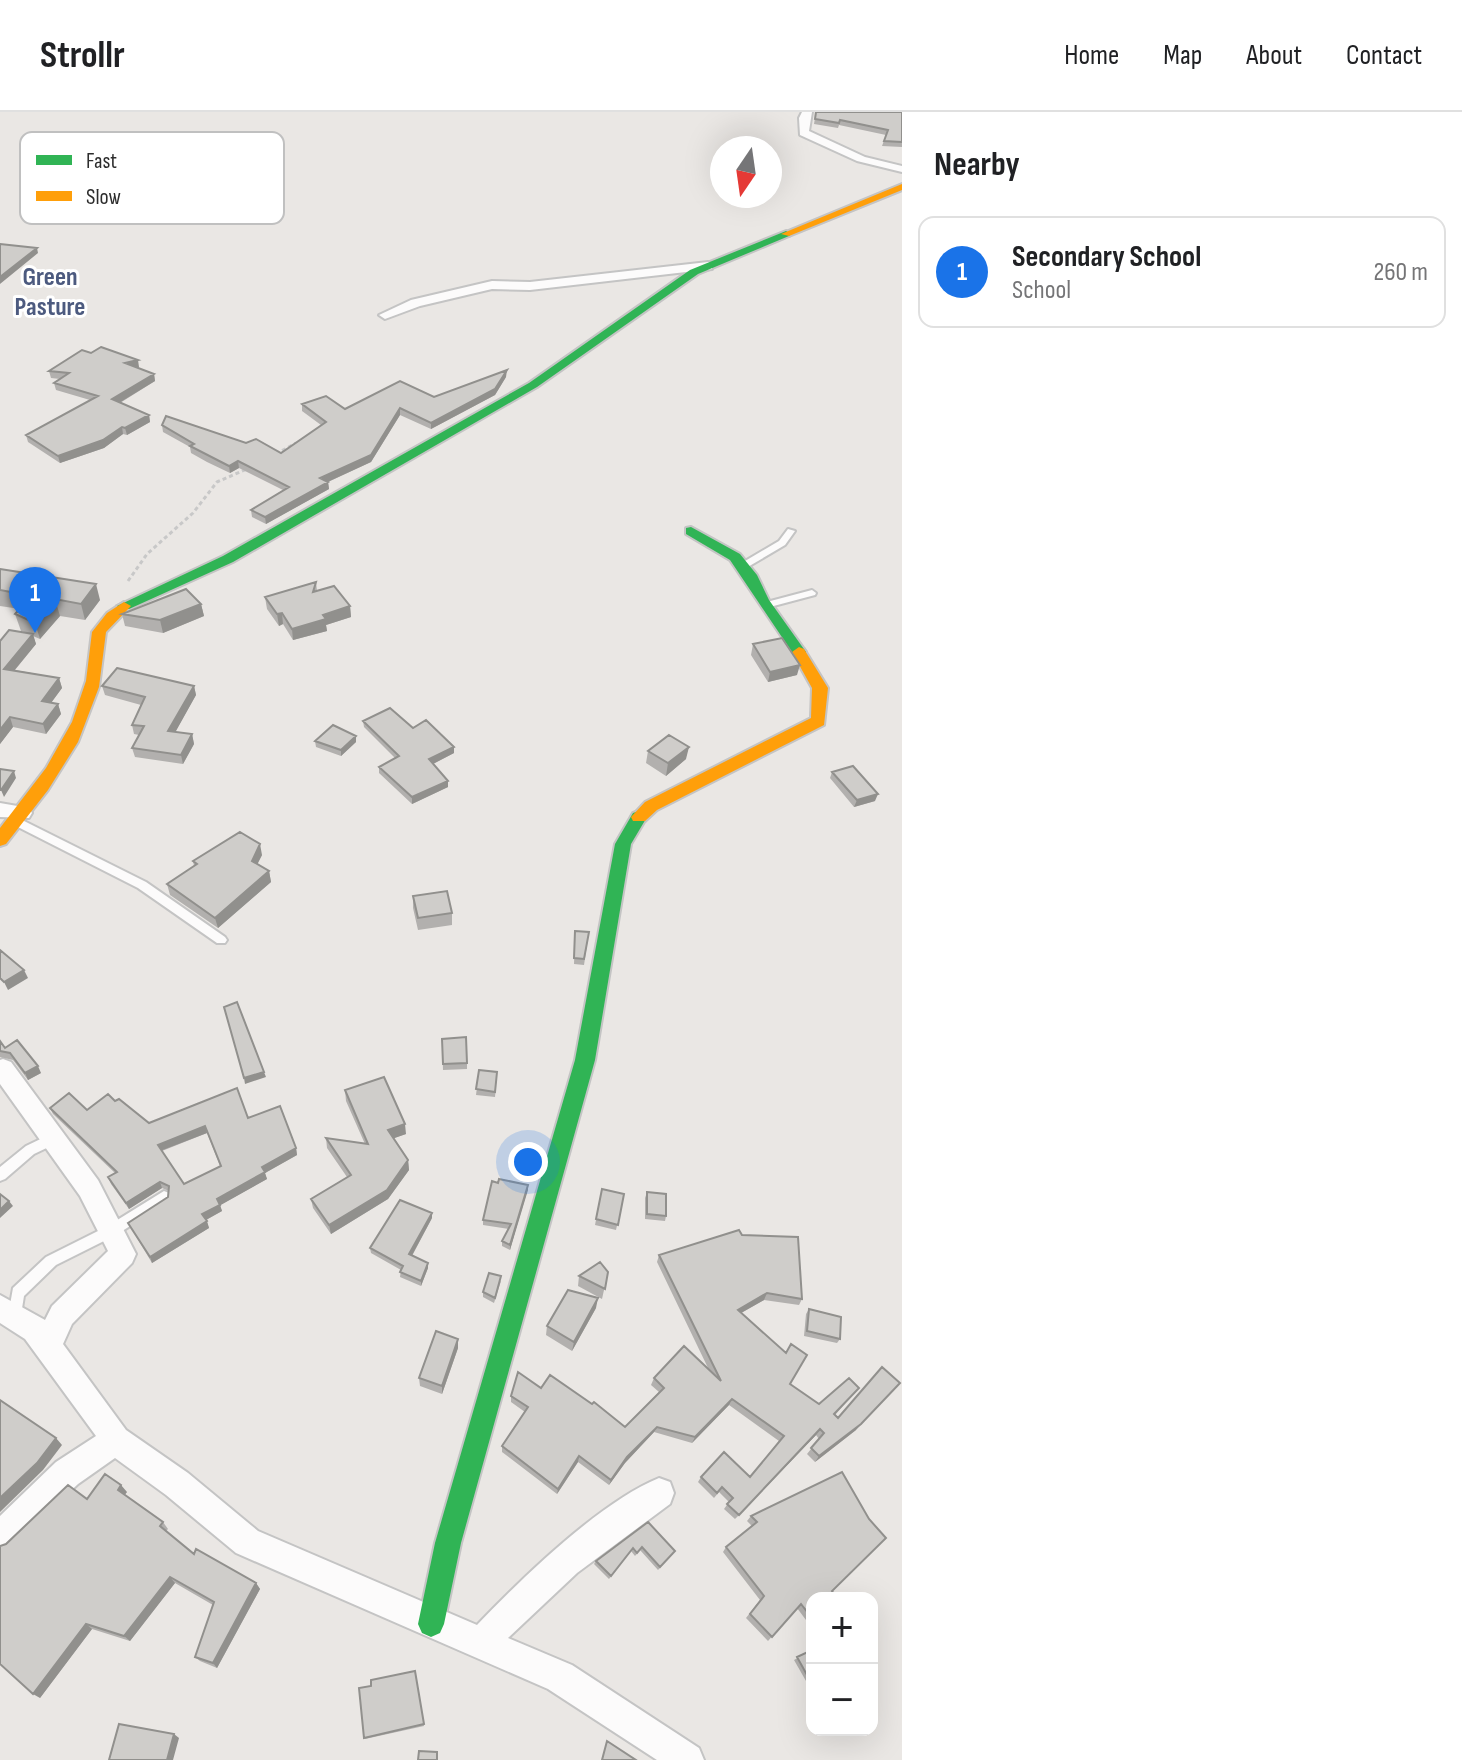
<!DOCTYPE html>
<meta charset="utf-8">
<style>
body{margin:0;font-family:"Sofia Sans Condensed",sans-serif;background:#f2f2f2;color:#202124}
.controls{position:absolute;right:24px;bottom:24px;display:grid;overflow:hidden;border-radius:16px;box-shadow:0 8px 32px #0002}
.controls button{width:72px;height:72px;display:grid;place-items:center;padding:0;border:0;border-bottom:2px solid #e0e0e0;background:#fff;color:#202124;font:40px sans-serif}
.compass{position:absolute;left:710px;top:24px;width:72px;height:72px;border-radius:50%;background:#fff;box-shadow:0 8px 32px #0002;rotate:193deg}
.you{position:absolute;left:528px;top:1050px;width:28px;height:28px;margin:-20px;border:6px solid #fff;border-radius:50%;background:#1a73e8;box-shadow:0 0 0 12px #1a73e833}
.badge{display:grid;place-items:center;width:52px;height:52px;border-radius:50%;background:#1a73e8;color:#fff;font-size:26px;font-weight:700}
.pin{position:absolute;translate:-50% -66px;filter:drop-shadow(0 2px 4px #0008)}
.pin::after{content:'';position:absolute;top:42px;width:28px;height:24px;background:inherit;clip-path:polygon(0 0,100% 0,50% 100%)}
.list{margin:0;padding:0;list-style:none}
h2{display:flex;justify-content:space-between;align-items:center;height:104px;margin:0;padding:0 32px;font-size:34px}
h2 small{font-size:26px;font-weight:400;color:#757577}
.list li{display:grid;grid-template-columns:52px 1fr auto;gap:24px;align-items:center;box-sizing:border-box;height:112px;margin:0 16px 16px;padding:0 16px;border:2px solid #e0e0e0;border-radius:16px}
.list b{display:block;font-size:30px;white-space:nowrap}
.list p{margin:0;font-size:26px;white-space:nowrap;color:#757577}
.list em{font-size:26px;font-style:normal;color:#757577}
.map{position:relative;flex:none;width:902px;height:1648px;overflow:hidden}
header{display:flex;align-items:center;gap:48px;box-sizing:border-box;height:112px;padding:0 40px;background:#fff;border-bottom:2px solid #e0e0e0}
header strong{font-size:38px}
nav{display:flex;gap:44px;margin-inline-start:auto;font-size:28px}
main{display:flex}
aside{flex:1;background:#fff}
.map>svg:first-child{display:block}
.lines{fill:none;stroke-linecap:round;stroke-linejoin:round}
.lane-casing{stroke:#c4c4c4;stroke-width:4}
.street-casing{stroke:#c4c4c4;stroke-width:4}
.fast-casing{stroke:#c4c4c4;stroke-width:4}
.slow-casing{stroke:#c4c4c4;stroke-width:4}
.path{stroke:#c8c8c8;stroke-width:3;stroke-dasharray:4 3;stroke-linecap:butt}
.lane{fill:#fcfbfb;fill-rule:evenodd}
.street{fill:#fcfbfb;fill-rule:evenodd}
.fast{fill:#30b455;fill-rule:evenodd}
.slow{fill:#ff9f0a;fill-rule:evenodd}
.wall{fill:#b2b0ae;fill-rule:evenodd}
.shaded-wall{fill:#91908d}
.building{fill:#cfcdca;stroke:#91908d;stroke-width:2;fill-rule:evenodd}
.labels{text-anchor:middle;dominant-baseline:central;stroke-width:6;stroke-linejoin:round;paint-order:stroke}
.far-quarter-label{font-size:26px;font-weight:bold;fill:#4c5a7f;stroke:#fff}
.key{fill:#fff;stroke:#c0c0c0;stroke-width:2}
.key-label{font-size:22px;fill:#2d2d2d}
</style>
<header>
<strong>Strollr</strong>
<nav><a>Home</a><a>Map</a><a>About</a><a>Contact</a></nav>
</header>
<main>
<div class="map">
<svg width="902" height="1648" viewBox="0 0 902 1648">
<rect width="100%" height="100%" fill="#eae7e4"/>
<g class="lines">
<defs>
<path id="lane" d="M788,417L795,419L785,433L746,456H740V452L779,429Z
M812,478L816,481L815,483L766,496L762,493L763,491Z
M16,705L146,770L225,825L227,828L225,831H217L138,776L12,712L11,709L12,706Z
M53,1021L57,1023L59,1027L57,1031L34,1042L5,1067L0,1069V1055L26,1034Z
M164,1079L169,1081L170,1085L169,1089L116,1123L56,1153L24,1184L20,1209L15,1211L10,1209L8,1204L13,1176L46,1145L106,1115Z"/>
<path id="street" d="M802,0H812L809,19L865,45L902,54V60L857,49L800,23L799,6Z
M708,150L712,151V157L530,178L492,177L420,194L385,207L379,203L411,188L492,169L530,170Z
M0,691L29,696L32,701L29,706L0,705Z
M3,947L11,950L98,1068L136,1142L132,1151L72,1212L63,1232L126,1318L188,1361L258,1419L477,1513C521,1467 600,1390 659,1366L670,1370L674,1381L670,1392L577,1461L508,1526L572,1553L699,1636L704,1648H657L548,1577L236,1441L166,1383L115,1346L78,1372L11,1436L0,1440V1404L56,1350L96,1324L25,1227L0,1211V1183L45,1208L52,1194L108,1139L80,1084L0,972V948Z"/>
<path id="fast" d="M786,119L791,122L789,124L698,162L537,275L233,450L129,497H119L117,494L223,444L529,271L690,158Z
M691,415L740,442L757,463L769,488L806,540L804,543H794L730,448L686,422V416Z
M639,699L647,705L631,732L595,948L461,1431L444,1512L440,1521L431,1525L422,1521L418,1512L435,1431L575,948L615,732L633,701Z"/>
<path id="slow" d="M902,72V78L789,124L781,122Z
M124,490L131,494L106,520L99,575L78,630L48,678L6,732L0,734V716L46,656L72,610L86,569L92,520L107,501Z
M799,535L804,537L828,576L824,613L657,698L645,709H633L631,705L645,690L811,606L812,576L792,540Z"/>
</defs>
<use href="#lane" class="lane-casing"/>
<use href="#street" class="street-casing"/>
<use href="#fast" class="fast-casing"/>
<use href="#slow" class="slow-casing"/>
<path class="path" d="M276,342L296,331
M128,469L147,442L193,401L217,370L247,357"/>
<use href="#lane" class="lane"/>
<use href="#street" class="street"/>
<use href="#fast" class="fast"/>
<use href="#slow" class="slow"/>
</g>
<path class="wall" d="M816,0H902V35L882,34L886,23L839,13L838,16L814,12Z
M139,255L136,256L154,262L155,269L120,291L149,303L150,310L127,323L123,322L104,336L60,351L28,330L26,323L90,288L56,278L54,271L60,267L51,266L49,259Z
M506,265L495,283L431,317L400,303L371,350L328,370L329,377L266,412L252,405L251,398L283,378L239,356L230,361L207,350L191,341L190,335L163,320L162,313L246,331L281,341L321,313L302,299V292L345,297L434,285Z
M0,457L100,488L85,508L60,504L40,527L33,524L36,532L15,558L59,566L62,576L51,591L58,592L61,602L46,622L13,615L0,632V529L27,521L21,519L15,502L20,497L0,494Z
M316,470L317,479L350,494L351,505L326,513L327,519L293,528L283,512L279,514L267,497L265,485Z
M201,492L204,504L163,521L125,514L122,502Z
M753,532L797,563L768,570L751,543Z
M102,574H194L196,583L175,620L192,622L194,632L183,652L135,645L132,636L139,623L134,622L132,613L141,593L105,583Z
M363,609L413,616L454,641L433,652L448,675L412,692L379,661V655L395,646L364,615Z
M315,629L356,630L341,644L316,635Z
M648,639L686,647L666,664L646,651Z
M832,660L875,689L854,695L830,666Z
M262,743L257,752L269,759L271,770L218,816L170,783L167,772L194,754L193,749Z
M413,784L452,801V813L418,818L413,796Z
M589,820L584,853L574,852L575,825Z
M442,927L467,951V957L443,958Z
M0,929L5,936L41,961L28,968L13,948L0,945Z
M479,958L497,960L495,985L476,983Z
M345,978L406,1022L394,1026L408,1048L409,1058L388,1087L331,1122L313,1096L311,1087L347,1065L327,1036L326,1026L365,1032L346,989Z
M115,989L149,1011L248,1006L296,1036L297,1043L265,1061L267,1067L220,1093L222,1099L206,1108L209,1116L152,1151L128,1111L168,1085L169,1079L162,1076L129,1097L111,1072L108,1065L115,1061L53,1002L50,996L87,998ZM207,1021L220,1054L184,1072L162,1039Z
M498,1071L528,1073L510,1138L502,1134V1129L509,1117L483,1113V1108Z
M602,1077L624,1082L616,1118L595,1113Z
M647,1080L666,1104L665,1109L645,1107V1086Z
M432,1106L412,1144L428,1151V1156L421,1174L400,1165L401,1158L371,1141L370,1136Z
M742,1123L802,1187L799,1193L764,1188L741,1201L790,1272L819,1292L859,1276L835,1303L856,1318L815,1350L807,1342L819,1327L816,1323L735,1407L724,1397L729,1390L719,1380L714,1386L698,1370L701,1365H750L779,1329L729,1293L692,1331L654,1320L625,1351L609,1373L578,1350L557,1382L502,1340V1334L525,1300L511,1290V1284L541,1276L625,1315L659,1280L651,1273L654,1266L709,1258L657,1150L659,1143Z
M608,1160L602,1187L578,1174L579,1164Z
M501,1169L494,1191L483,1185V1180Z
M596,1196L572,1239L546,1223L547,1214Z
M809,1197L840,1227L837,1231L804,1224L806,1202Z
M458,1227V1236L442,1282L420,1274L419,1266Z
M842,1360L812,1486V1516L797,1496L768,1529L746,1506L760,1488L723,1440L726,1435L752,1414L747,1409L751,1404Z
M127,1380L124,1383L163,1410L168,1417L166,1419L194,1442L256,1471L260,1477L217,1556L200,1549L195,1545L213,1493L175,1471L130,1529L92,1517L40,1586L6,1432L87,1387Z
M648,1410L673,1442L658,1458L640,1438L635,1444L631,1439L609,1467L594,1452L596,1449Z
M812,1538V1575L810,1576L794,1548Z
M415,1559L424,1614L365,1627L364,1626Z"/>
<path class="shaded-wall" d="M37,136L38,141L0,172V165Z
M138,248L139,255L126,258L125,251Z
M507,258L506,265L495,283L431,317V311Z
M154,262L155,269L114,294L112,287Z
M400,296V303L371,350L321,373L320,366Z
M149,303L150,310L127,323L125,316Z
M122,315L123,322L104,336L60,351L58,344Z
M238,349L239,356L230,361L229,354Z
M328,370L329,377L266,412L265,405Z
M96,472L100,488L85,508L81,492Z
M55,487L60,504L40,527L35,511Z
M201,492L204,504L163,521L160,508Z
M350,494L351,505L326,513L327,519L293,528L292,517L323,503Z
M282,501L283,512L279,514L277,502Z
M33,522L36,532L8,566L4,557Z
M800,553L797,563L768,570L770,560Z
M59,566L62,576L45,599L42,589Z
M194,574L196,583L171,628L168,619Z
M58,592L61,602L46,622L43,612Z
M10,605L13,615L0,632V618Z
M192,622L194,632L183,652L181,643Z
M356,624V630L341,644V638Z
M454,635V641L429,654V647Z
M689,635L686,647L666,664L668,651Z
M14,659L16,666L4,685L1,678Z
M448,669V675L412,692V685Z
M878,682L875,689L854,695L857,688Z
M260,732L262,743L254,759L252,749Z
M269,759L271,770L218,816L215,806Z
M24,858L28,866L8,878L4,870Z
M38,954L41,961L28,968L25,961Z
M264,960L266,965L245,972L244,966Z
M405,1012L406,1022L389,1028L388,1018Z
M205,1014L207,1021L160,1039L158,1033Z
M296,1036L297,1043L265,1061L267,1067L219,1094L217,1087L262,1055Z
M408,1048L409,1058L388,1087L331,1122L329,1113Z
M160,1070L162,1076L129,1097L126,1091Z
M528,1073V1078L510,1138V1133Z
M9,1089L13,1094L0,1106V1098Z
M220,1093L222,1099L204,1109L202,1102Z
M432,1101V1106L410,1147L409,1142Z
M207,1109L209,1116L152,1151L150,1145Z
M428,1151V1156L421,1174V1169Z
M767,1181L764,1188L734,1205L738,1198Z
M598,1186L596,1196L572,1239L574,1230Z
M458,1227V1236L442,1282V1274Z
M894,1277L856,1318L815,1350L819,1344Z
M732,1287L729,1293L692,1331L695,1325Z
M657,1315L654,1320L625,1351L609,1373L611,1368L627,1345Z
M820,1317L816,1323L735,1407L739,1403Z
M56,1326L62,1333L43,1358L0,1400V1386Z
M579,1344L578,1350L557,1382L558,1377Z
M121,1373L127,1380L123,1385L118,1378Z
M170,1465L175,1471L130,1529L124,1524Z
M256,1471L260,1477L217,1556L213,1551Z
M86,1512L92,1517L40,1586L33,1582Z
M174,1622L179,1626L173,1648H167Z"/>
<path class="building" d="M816,0H902V30L884,29L888,18L840,8L839,11L815,7Z
M0,132L37,136L0,165Z
M101,235L138,248L125,251L154,262L112,287L149,303L125,316L122,315L103,328L58,344L26,323L98,284L54,271L69,261L49,259L82,238L91,241Z
M507,258L495,277L431,311L400,296L371,343L320,366L328,370L265,405L251,398L289,375L238,349L229,354L190,334L194,332L162,313L166,304L246,331L256,327L281,341L326,310L302,292L326,284L345,297L400,269L434,285Z
M0,457L96,472L81,492L55,487L35,511L15,502L32,484L0,478Z
M316,470L313,480L334,474L350,494L323,503L326,507L292,517L282,501L277,502L265,485Z
M186,477L201,492L160,508L122,502Z
M9,518L33,522L4,557L59,566L42,589L58,592L43,612L10,605L0,618V529Z
M782,526L800,553L770,560L753,532Z
M117,556L194,574L168,619L192,622L181,643L132,636L144,614L132,613L145,585L102,574Z
M390,596L413,616L426,608L454,635L429,647L448,669L412,685L379,655L399,644L363,609Z
M333,613L356,624L341,638L315,629Z
M669,623L689,635L668,651L648,639Z
M853,654L878,682L857,688L832,660Z
M0,657L14,659L1,678H0Z
M240,720L260,732L252,749L269,759L215,806L167,772L197,752L193,749Z
M447,779L452,801L418,806L413,784Z
M575,819L589,820L584,847L574,846Z
M0,838L24,858L4,870L0,866Z
M237,890L264,960L244,966L224,895Z
M466,925L467,951L443,952L442,927Z
M17,928L38,954L25,961L10,941L0,939V929L5,936Z
M479,958L497,960L495,980L476,977Z
M384,965L405,1012L388,1018L408,1048L387,1078L329,1113L311,1087L351,1063L326,1026L368,1032L345,978Z
M237,976L248,1006L280,994L296,1036L262,1055L265,1060L217,1087L220,1093L202,1102L207,1109L150,1145L128,1111L168,1085L169,1074L160,1070L126,1091L108,1065L117,1060L50,996L69,981L87,998L108,982L115,989L119,987L149,1011ZM205,1014L221,1054L184,1072L158,1033Z
M499,1067L528,1073L510,1133L502,1129L511,1112L483,1108L492,1069L498,1071Z
M602,1077L624,1082L618,1113L596,1107Z
M647,1080L666,1082V1104L647,1102Z
M0,1082L9,1089L0,1098Z
M400,1088L432,1101L409,1142L428,1151L421,1169L400,1160L403,1154L370,1136Z
M739,1118L742,1123L798,1125L802,1187L767,1181L738,1198L786,1241L791,1232L807,1243L790,1272L819,1292L849,1266L859,1276L834,1302L838,1306L882,1255L900,1271L861,1312L819,1344L811,1336L824,1321L820,1317L739,1403L727,1392L733,1386L722,1375L717,1381L701,1365L724,1340L750,1365L784,1324L732,1287L695,1325L657,1315L627,1345L611,1368L579,1344L558,1377L502,1334L528,1295L511,1284L518,1260L541,1276L550,1263L592,1292L594,1290L625,1315L664,1276L654,1266L684,1234L721,1269L659,1143Z
M600,1150L608,1160L605,1177L579,1164Z
M489,1161L501,1164L495,1186L483,1180Z
M568,1178L598,1186L574,1230L547,1214Z
M809,1197L841,1205L840,1227L807,1219Z
M436,1219L458,1227L442,1274L419,1266Z
M0,1288L56,1326L37,1351L0,1386Z
M842,1360L869,1407L886,1426L832,1479L837,1486H812V1506L801,1492L772,1525L750,1502L764,1484L726,1435L757,1410L751,1404Z
M105,1362L121,1373L118,1378L163,1410L160,1414L194,1442L196,1437L256,1471L213,1551L195,1545L214,1490L170,1465L124,1524L86,1512L33,1582L0,1552V1434L6,1432L68,1373L87,1387Z
M648,1410L675,1439L660,1455L642,1435L637,1441L633,1436L611,1464L596,1449Z
M812,1538V1572L797,1545Z
M415,1559L424,1612L364,1626L359,1576L371,1574V1568Z
M119,1612L174,1622L167,1648H109Z
M607,1629L636,1648H602Z
M419,1639L437,1640V1648H418Z"/>
<g class="labels">
<g class="far-quarter-label">
<text x="50" y="165">Green<tspan x="50" dy="30">Pasture</tspan></text>
</g>
</g>
<rect x="20" y="20" width="264" height="92" rx="12" class="key"/>
<rect x="36" y="43" width="36" height="10" fill="#30b455"/>
<rect x="36" y="79" width="36" height="10" fill="#ff9f0a"/>
<g class="key-label">
<text x="86" y="56">Fast</text>
<text x="86" y="92">Slow</text>
</g>
</svg>
<div class="controls">
<button>+</button>
<button>−</button>
</div>
<svg class="compass" viewBox="-18 -18 36 36"><path d="M0-13l5 13h-10z" fill="#e53935"/><path d="M0 13l5-13h-10z" fill="#757577"/></svg>
<div class="you"></div>
<div class="pin badge" style="left:35px;top:521px">1</div>
</div>
<aside>
<h2>Nearby<small></small></h2>
<ul class="list">
<li><span class="badge">1</span><div><b>Secondary School</b><p>School</p></div><em>260 m</em></li>
</ul>
</aside>
</main>
